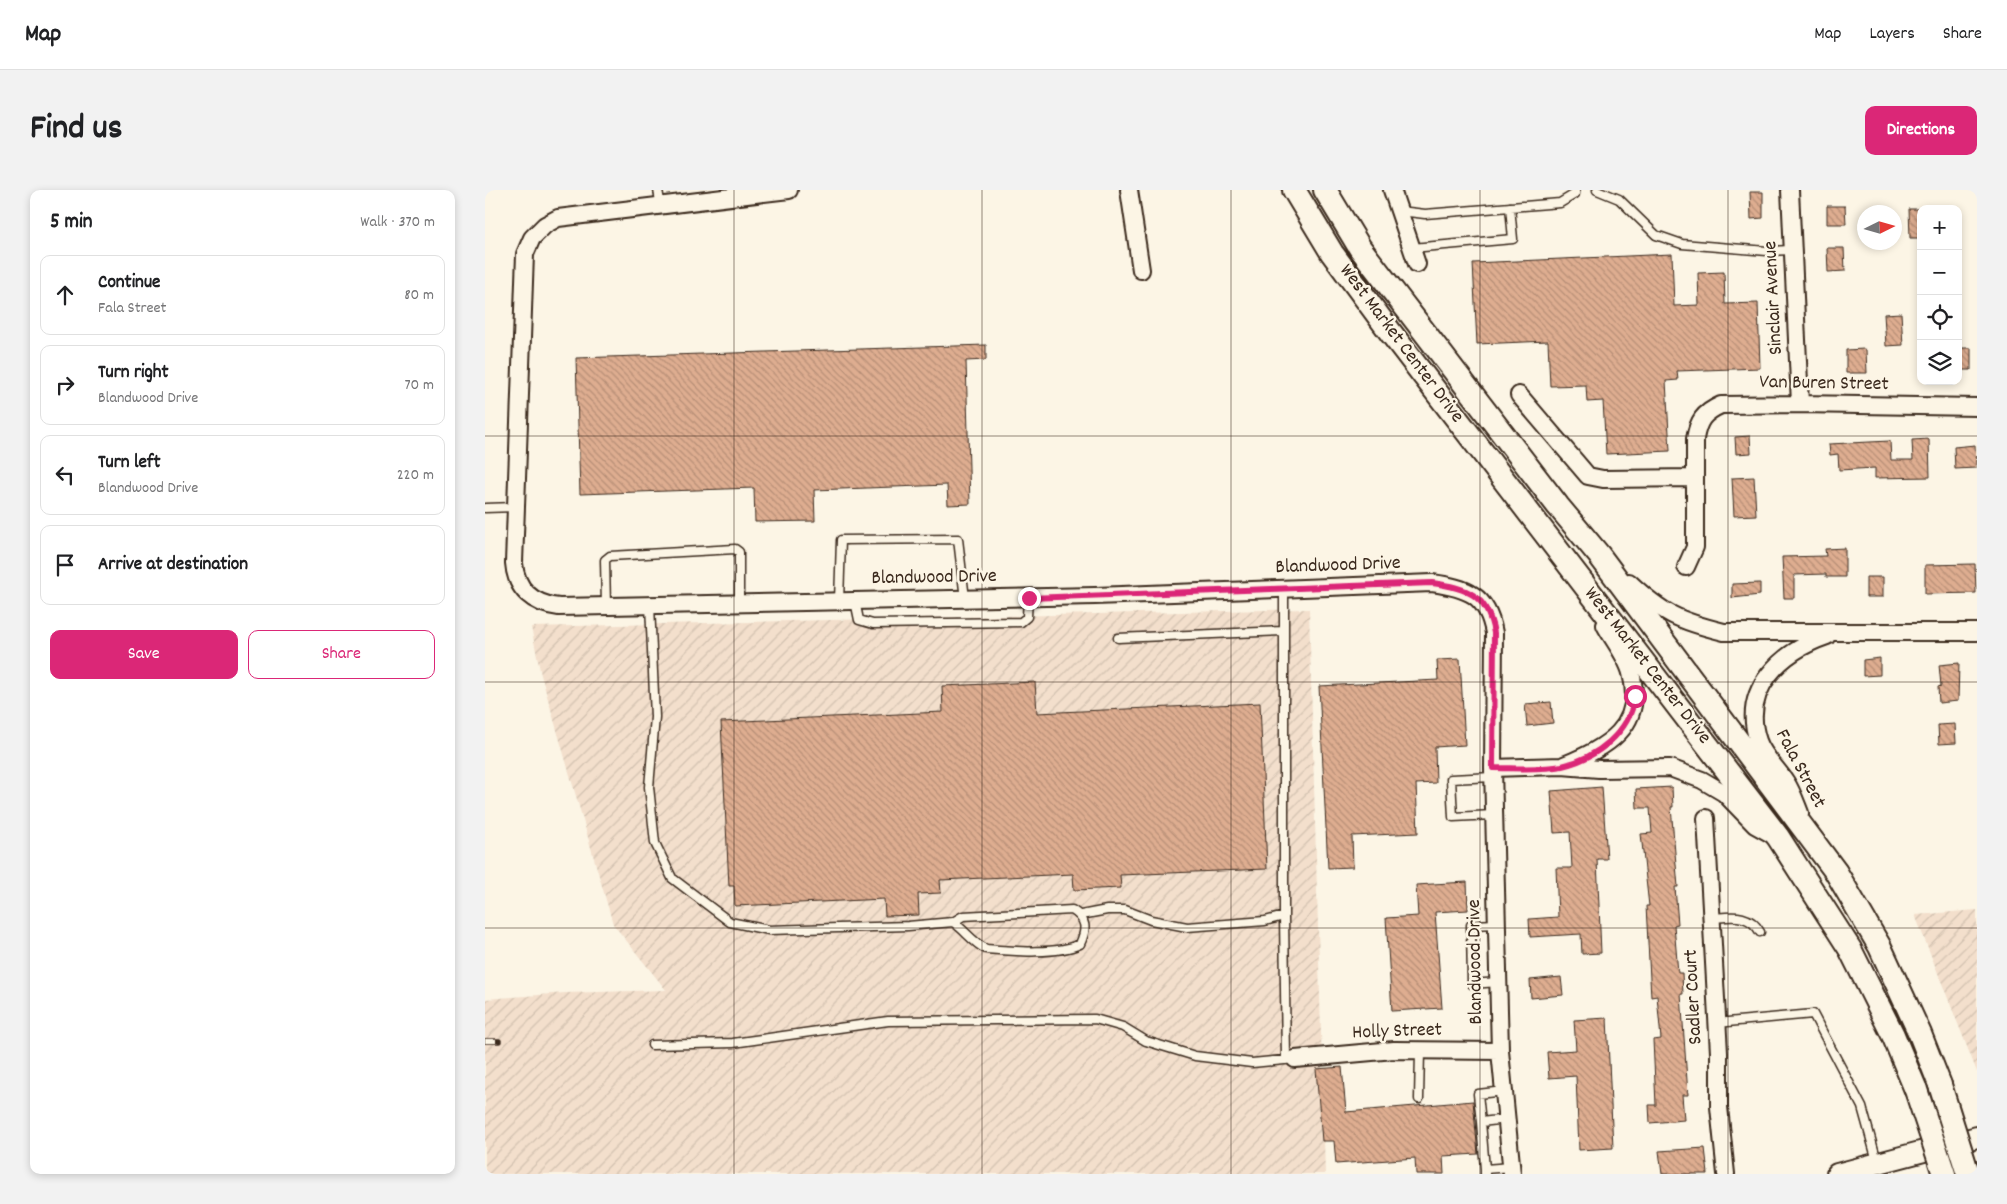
<!DOCTYPE html>
<meta charset="utf-8">
<style>
body{margin:0;font-family:Dekko,sans-serif;background:#f2f2f2;color:#202124}
.controls{position:absolute;right:15px;top:15px;display:grid;overflow:hidden;border-radius:10px;box-shadow:0 2px 8px #0003}
.controls button{width:45px;height:45px;display:grid;place-items:center;padding:0;border:0;border-bottom:1px solid #e0e0e0;background:#fff;color:#202124;font:25px sans-serif}
.compass{position:absolute;left:1372px;top:15px;width:45px;height:45px;border-radius:50%;background:#fff;box-shadow:0 2px 8px #0003;rotate:85deg}
.stop{position:absolute;width:15px;height:15px;margin:-11px;border:4px solid #db2777;border-radius:50%;background:#fff}
.stop.end{background:#db2777;border-color:#fff;box-shadow:0 1px 5px #0008}
.list{margin:0;padding:0;list-style:none}
h2{display:flex;justify-content:space-between;align-items:center;height:65px;margin:0;padding:0 20px;font-size:21px}
h2 small{font-size:16px;font-weight:400;color:#757577}
.list li{display:grid;grid-template-columns:32px 1fr auto;gap:15px;align-items:center;box-sizing:border-box;height:80px;margin:0 10px 10px;padding:0 10px;border:1px solid #e0e0e0;border-radius:10px}
.list b{display:block;font-size:19px;white-space:nowrap}
.list p{margin:0;font-size:16px;white-space:nowrap;color:#757577}
.list em{font-size:16px;font-style:normal;color:#757577}
.actions{display:flex;gap:10px;padding:15px 20px}
.actions a{flex:1;padding:11px 0;border:1px solid #db2777;border-radius:10px;text-align:center;font-size:18px;color:#db2777}
.actions .main{background:#db2777;color:#fff}
.icon{flex:none;width:28px;height:28px;fill:none;stroke:currentColor;stroke-width:2;stroke-linecap:round;stroke-linejoin:round}
.map{position:relative;flex:none;width:1492px;height:984px;overflow:hidden;border-radius:10px}
header{display:flex;align-items:center;gap:30px;box-sizing:border-box;height:70px;padding:0 25px;background:#fff;border-bottom:1px solid #e0e0e0}
header strong{font-size:24px}
nav{display:flex;gap:28px;margin-inline-start:auto;font-size:18px}
.intro{display:flex;align-items:center;justify-content:space-between;box-sizing:border-box;height:120px;padding:0 30px}
h1{margin:0;font-size:35px}
.button{padding:12px 22px;border-radius:10px;background:#db2777;color:#fff;font-size:18px;font-weight:700}
main{display:flex;gap:30px;padding:0 30px}
aside{flex:1;background:#fff;border-radius:10px;box-shadow:0 2px 8px #0003}
.map>svg:first-child{display:block}
.industrial{fill:url(#industrial-furrows)}
.building{fill:url(#building-back-hatch);stroke:#3b2a1e}
.lines{fill:none;stroke-linecap:round;stroke-linejoin:round}
.service-casing{stroke:#3b2a1e;stroke-width:11}
.minor-casing{stroke:#3b2a1e;stroke-width:20}
.tertiary-casing{stroke:#3b2a1e;stroke-width:24}
.secondary-casing{stroke:#3b2a1e;stroke-width:26}
.service{stroke:#fcf5e5;stroke-width:8}
.minor{stroke:#fcf5e5;stroke-width:16}
.tertiary{stroke:#fcf5e5;stroke-width:20}
.secondary{stroke:#fcf5e5;stroke-width:22}
.rail-casing{stroke:#3b2a1e;stroke-width:5.5}
.rail{stroke:#fcf5e5;stroke-width:4;stroke-dasharray:11;stroke-linecap:butt}
.secondary-bridge-casing{stroke:#3b2a1e;stroke-width:26;stroke-linecap:butt}
.secondary-bridge{stroke:#fcf5e5;stroke-width:22}
.route{stroke:#db2777;stroke-width:6}
.grid{fill:none;stroke:#3b2a1e;stroke-width:1;stroke-opacity:0.55}
.labels{text-anchor:middle;dominant-baseline:central;stroke-width:5;stroke-linejoin:round;paint-order:stroke}
.street-label{font-size:20px;fill:#3b2a1e;stroke:#fcf5e5}
</style>
<header>
<strong>Map</strong>
<nav><a>Map</a><a>Layers</a><a>Share</a></nav>
</header>
<div class="intro"><h1>Find us</h1><a class="button">Directions</a></div>
<main>
<aside>
<h2>5 min<small>Walk · 370 m</small></h2>
<ul class="list">
<li><svg class="icon" aria-label="ahead" viewBox="0 0 24 24"><path d="M12 20V5M6 11l6-6 6 6"/></svg><div><b>Continue</b><p>Fala Street</p></div><em>80 m</em></li>
<li><svg class="icon" aria-label="right" viewBox="0 0 24 24"><path d="M7 20v-9h11M14 6l5 5-5 5"/></svg><div><b>Turn right</b><p>Blandwood Drive</p></div><em>70 m</em></li>
<li><svg class="icon" aria-label="left" viewBox="0 0 24 24"><path d="M17 20v-9H6M10 6l-5 5 5 5"/></svg><div><b>Turn left</b><p>Blandwood Drive</p></div><em>220 m</em></li>
<li><svg class="icon" aria-label="arrive" viewBox="0 0 24 24"><path d="M6 21V4h12l-3 4 3 4H6"/></svg><div><b>Arrive at destination</b></div></li>
</ul>
<div class="actions"><a class="main">Save</a><a>Share</a></div>
</aside>
<div class="map">
<svg width="1492" height="984" viewBox="0 0 1492 984">
<defs>
<pattern id="industrial-furrows" width="10" height="10" patternUnits="userSpaceOnUse" patternTransform="scale(1.25)"><rect width="10" height="10" fill="#f3dfcc"/><path d="M-1 1l2-2M0 10L10 0M9 11l2-2" fill="none" stroke="#d1c0af"/></pattern>
<pattern id="building-back-hatch" width="6" height="6" patternUnits="userSpaceOnUse" patternTransform="scale(1.25)"><rect width="6" height="6" fill="#dead90"/><path d="M-1 5l2 2M0 0l6 6M5-1l2 2" fill="none" stroke="#b58d75"/></pattern>
</defs>
<rect width="100%" height="100%" fill="#fcf5e5"/>
<filter id="ink" filterUnits="userSpaceOnUse"><feTurbulence type="fractalNoise" baseFrequency=".02" numOctaves="2"/><feDisplacementMap in="SourceGraphic" scale="10" xChannelSelector="R" yChannelSelector="G"/><feConvolveMatrix kernelMatrix="1 2 1 2 8 2 1 2 1" color-interpolation-filters="sRGB"/></filter>
<g filter="url(#ink)">
<path class="industrial" d="M824,419L840,984H0V809L80,803L181,800L128,734L56,485L46,437Z
M1492,720V882L1430,725Z"/>
<path class="building" d="M1265,2H1278V28L1266,29Z
M1342,16H1360L1361,34H1342Z
M1424,19H1436V48H1425Z
M1342,58H1359L1360,81L1343,82Z
M1187,64L1189,116L1214,115L1213,83L1239,82L1240,114L1273,113L1275,178L1192,181L1193,190L1181,191L1185,261L1121,264L1118,211L1102,212L1101,195L1065,196L1063,151L992,154L988,73Z
M1416,123L1418,155L1401,156L1399,124Z
M501,155V170L481,171L485,314L463,315L462,295L329,300L330,331L270,332L269,298L95,304L91,168Z
M1473,158H1486V180H1473Z
M1379,159L1381,160L1382,183H1361V160Z
M1265,246L1266,263L1251,264L1250,247Z
M1444,249L1445,287L1390,288V278L1354,280L1353,264L1345,265L1344,254L1405,251L1406,270H1428L1427,250Z
M1490,255L1491,278L1470,279L1469,257Z
M1269,287L1271,325L1249,326L1247,288Z
M1360,358V387H1341V384L1309,385V408H1299L1297,367L1341,366L1340,359Z
M1490,374L1491,403L1440,404V375Z
M1381,387H1398V407H1381Z
M1275,393V405L1247,408V394Z
M1395,468V485L1378,486V470Z
M975,469L980,555L950,557L951,593L931,594L933,643L867,646L868,677L843,678L834,496L953,490L952,470Z
M1474,473L1473,511L1454,513L1453,497L1456,496L1454,475Z
M550,492L552,523L775,513L782,679L635,685L636,698L589,700L588,684L455,690L456,703L433,704L434,725L400,726L399,709L250,716L249,696H244L236,532L458,522L457,496Z
M1066,512L1068,533L1042,536L1040,514Z
M1470,534L1471,553L1454,554L1453,535Z
M1117,597L1122,669H1112L1116,763L1097,764L1096,744L1045,747L1044,729L1073,727L1071,678H1087L1085,642L1069,643L1066,601Z
M1187,597L1188,617H1186L1193,697H1190L1193,734L1189,735L1193,783H1197L1198,804H1196L1203,905H1197L1199,930L1165,933L1164,915H1171L1168,850L1176,849L1172,806L1166,807L1161,716H1164L1156,644L1167,643L1165,618H1152L1151,599Z
M982,692L983,720L950,722L957,818L907,821L901,728L933,726L931,695Z
M1076,787L1078,805L1046,808L1045,790Z
M1122,828L1128,958L1094,960L1091,886L1064,888L1062,862L1091,860L1089,830Z
M857,877L861,922L988,911L993,964L958,966L959,984H931L930,968L851,974L849,951H837L831,879Z
M1220,958L1223,984H1177L1174,961Z"/>
<g class="lines">
<defs>
<path id="service" d="M173,0L176,17
M1112,0L1134,9L1171,45L1197,54L1282,61L1308,60
M915,21L940,24L1075,13L1090,4V0
M927,58L1028,49L1025,17
M0,318L31,317
M354,411L356,350L473,349L480,409
M370,411L374,430L388,434L536,432L542,427L543,407
M165,415L170,527L164,597L170,653L187,688L245,732L284,740L423,736L468,732L478,726L587,720C602,729 602,739 595,754C572,765 527,761 501,759C488,753 480,740 468,732
M121,416L120,370L125,366L250,359L254,362V413
M633,448L798,441
M1008,587L966,589L968,627L1009,625
M596,725L622,720H640L666,730L702,737L780,731L799,726V399
M799,726L801,870
M1226,728C1246,727 1264,722 1275,742
M1012,734L986,735L987,794L1013,792
M1232,833L1328,824L1377,917L1392,971
M167,855L248,853L403,831L610,829L638,837L661,851L710,866L767,873L810,869
M934,909L935,861
M996,932L993,904L1019,901
M1000,979L996,932L1022,929
M1000,984V979L1026,977"/>
<path id="minor" d="M304,0L73,28L60,35L47,48L40,64L29,373C31,400 48,414 74,417L610,406L947,393C982,398 1002,404 1009,443L1008,578L1015,861L1027,984
M644,0L656,80
M907,0L932,74
M1305,0L1315,214
M1034,205L1103,286L1118,289L1210,288
M1201,377L1210,357V249C1213,231 1218,223 1236,215L1315,214L1492,217
M1144,392C1178,424 1194,431 1239,442H1492
M1079,575C1122,557 1160,537 1146,483C1142,467 1128,450 1120,435
M1008,578L1077,576L1114,579L1185,578L1217,590L1239,603L1270,635L1288,645
M1315,623C1311,613 1307,601 1301,592C1292,578 1278,566 1273,551C1255,498 1298,461 1342,446
M1221,628L1234,863V917L1241,984
M810,869L909,860L1015,861"/>
<path id="tertiary" d="M1352,984L1492,947"/>
<path id="secondary" d="M809,0L847,63L906,143L1293,647L1365,759L1408,845L1431,900
M840,0L875,58L1073,316L1114,365L1351,682L1395,757L1435,844L1455,895"/>
</defs>
<use href="#service" class="service-casing"/>
<use href="#minor" class="minor-casing"/>
<use href="#tertiary" class="tertiary-casing"/>
<use href="#secondary" class="secondary-casing"/>
<use href="#service" class="service"/>
<use href="#minor" class="minor"/>
<use href="#tertiary" class="tertiary"/>
<use href="#secondary" class="secondary"/>
<defs>
<path id="rail" d="M0,851H14"/>
</defs>
<use href="#rail" class="rail-casing"/>
<use href="#rail" class="rail"/>
<defs>
<path id="secondary-bridge" d="M1455,895L1483,984
M1431,900L1459,984"/>
</defs>
<use href="#secondary-bridge" class="secondary-bridge-casing"/>
<use href="#secondary-bridge" class="secondary-bridge"/>
</g>
</g>
<g class="lines" filter="url(#ink)">
<path class="route" d="M544,408L947,393C982,398 1002,404 1009,443L1008,578C1029,578 1057,580 1077,576C1112,568 1145,542 1150,506"/>
</g>
<path class="grid" d="M249,0V984M497,0V984M746,0V984M995,0V984M1243,0V984M0,246H1492M0,492H1492M0,738H1492"/>
<g class="labels">
<g class="street-label">
<text transform="translate(1289 108) rotate(-93)">Sinclair Avenue</text>
<text transform="translate(916 154) rotate(53)">West Market Center Drive</text>
<text transform="translate(1339 194) rotate(1)">Van Buren Street</text>
<text transform="translate(853 376) rotate(-2)">Blandwood Drive</text>
<text transform="translate(449 388) rotate(-1)">Blandwood Drive</text>
<text transform="translate(1162 476) rotate(52)">West Market Center Drive</text>
<text transform="translate(1315 579) rotate(62)">Fala Street</text>
<text transform="translate(991 772) rotate(-91)">Blandwood Drive</text>
<text transform="translate(1209 807) rotate(-93)">Sadler Court</text>
<text transform="translate(912 842) rotate(-2)">Holly Street</text>
</g>
</g>
</svg>
<div class="controls">
<button>+</button>
<button>−</button>
<button><svg class="icon" aria-label="locate" viewBox="0 0 24 24"><circle cx="12" cy="12" r="6"/><path d="M12 2v4M12 18v4M2 12h4M18 12h4"/></svg></button>
<button><svg class="icon" aria-label="layers" viewBox="0 0 24 24"><path d="M12 4l9 5-9 5-9-5zM3 14l9 5 9-5"/></svg></button>
</div>
<svg class="compass" viewBox="-18 -18 36 36"><path d="M0-13l5 13h-10z" fill="#e53935"/><path d="M0 13l5-13h-10z" fill="#757577"/></svg>
<div class="stop" style="left:1150px;top:506px"></div>
<div class="stop end" style="left:544px;top:408px"></div>
</div>
</main>
